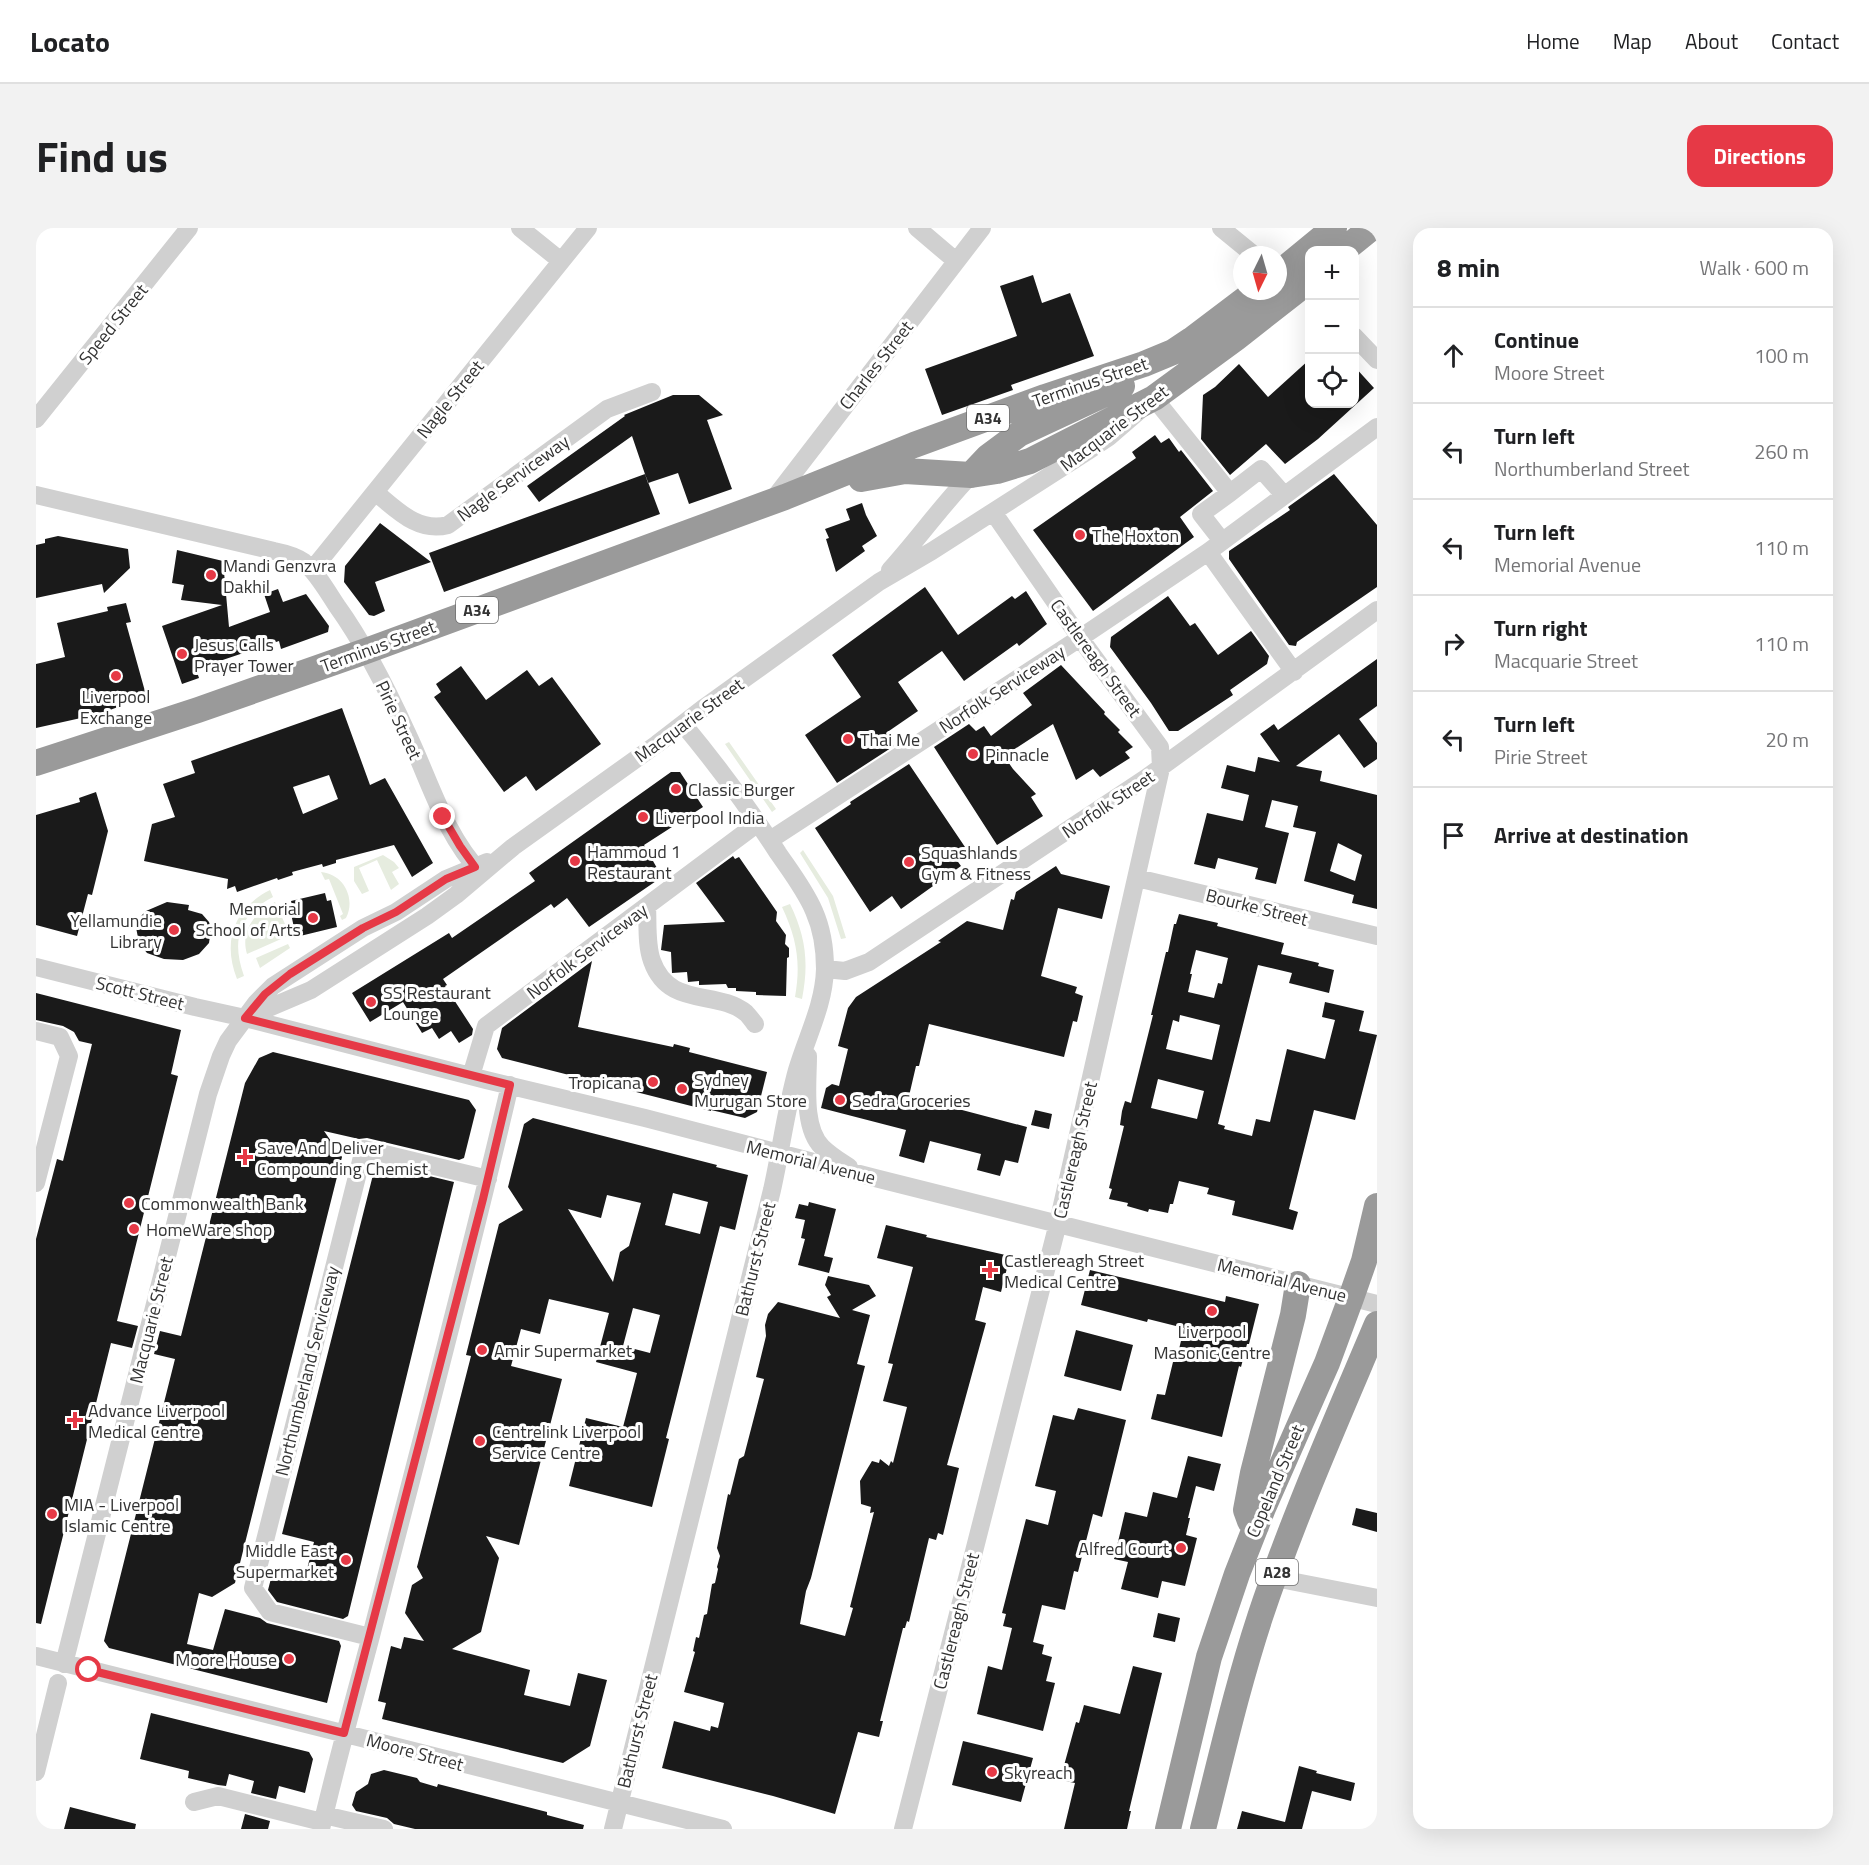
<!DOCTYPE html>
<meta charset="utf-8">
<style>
body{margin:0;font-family:"Titillium Web",sans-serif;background:#f2f2f2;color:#202124}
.controls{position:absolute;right:18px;top:18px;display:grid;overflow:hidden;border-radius:12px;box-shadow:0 6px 24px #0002}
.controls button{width:54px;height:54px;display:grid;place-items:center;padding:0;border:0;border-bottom:2px solid #e0e0e0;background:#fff;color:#202124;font:30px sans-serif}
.compass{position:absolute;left:1197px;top:18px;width:54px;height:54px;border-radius:50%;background:#fff;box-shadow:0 6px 24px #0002;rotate:185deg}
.stop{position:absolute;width:18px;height:18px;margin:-14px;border:4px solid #e63946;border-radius:50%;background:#fff}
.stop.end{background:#e63946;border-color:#fff;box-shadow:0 2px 6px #0008}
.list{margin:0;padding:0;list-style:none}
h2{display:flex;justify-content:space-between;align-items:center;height:78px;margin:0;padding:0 24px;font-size:26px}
h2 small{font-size:20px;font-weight:400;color:#757577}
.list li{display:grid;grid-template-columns:39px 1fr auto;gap:18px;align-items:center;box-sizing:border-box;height:96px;padding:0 24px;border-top:2px solid #e0e0e0}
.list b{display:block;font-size:22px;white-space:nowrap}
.list p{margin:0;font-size:20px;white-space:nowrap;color:#757577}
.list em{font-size:20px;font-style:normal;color:#757577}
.icon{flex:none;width:33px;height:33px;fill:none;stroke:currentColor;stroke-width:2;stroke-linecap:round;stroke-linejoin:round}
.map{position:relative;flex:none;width:1341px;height:1601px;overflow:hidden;border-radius:18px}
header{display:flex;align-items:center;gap:36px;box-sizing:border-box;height:84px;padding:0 30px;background:#fff;border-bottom:2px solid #e0e0e0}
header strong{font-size:28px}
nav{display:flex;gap:33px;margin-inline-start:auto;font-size:21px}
.intro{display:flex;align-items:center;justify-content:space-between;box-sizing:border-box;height:144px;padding:0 36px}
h1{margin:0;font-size:42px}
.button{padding:15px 27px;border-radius:18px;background:#e63946;color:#fff;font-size:21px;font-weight:700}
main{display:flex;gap:36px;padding:0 36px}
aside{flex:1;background:#fff;border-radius:18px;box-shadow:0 6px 24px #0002}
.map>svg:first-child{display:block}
.green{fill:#e6ecdf}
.building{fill:#1a1a1a;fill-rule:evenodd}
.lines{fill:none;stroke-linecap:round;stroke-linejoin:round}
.minor{stroke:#d0d0d0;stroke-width:18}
.highway{stroke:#9a9a9a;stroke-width:26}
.route{stroke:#e63946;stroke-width:8}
.poi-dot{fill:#e63946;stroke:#fff;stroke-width:2}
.labels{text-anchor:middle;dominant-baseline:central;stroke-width:6;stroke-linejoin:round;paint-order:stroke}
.shield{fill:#fff;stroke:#707070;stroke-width:1.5}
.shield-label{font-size:16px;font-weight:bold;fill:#333}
.street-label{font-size:18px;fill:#333;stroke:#fff}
.poi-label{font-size:18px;fill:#333;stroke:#fff;text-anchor:start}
</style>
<header>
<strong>Locato</strong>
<nav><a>Home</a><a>Map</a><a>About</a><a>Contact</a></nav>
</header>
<div class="intro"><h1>Find us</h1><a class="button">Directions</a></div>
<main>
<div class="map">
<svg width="1341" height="1601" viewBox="0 0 1341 1601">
<rect width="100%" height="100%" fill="#fff"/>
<path class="green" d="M693,514L740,581L736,584L689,516Z
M767,622L797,668L810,710L805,711L792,670L764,625Z
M347,627L358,634L363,640L356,644L363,656L355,662L341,632L323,640L333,663L326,666L318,653V639Z
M285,644C308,646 320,671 310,690L306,692L304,688L307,686L293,651L289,652Z
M234,662L237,669C203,687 195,712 208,748L201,751C186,713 198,680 234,662Z
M239,674L254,707L211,726C204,703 219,684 239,674Z
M754,676C770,709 773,735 766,771L759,769C765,735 761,711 746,679Z
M252,716L254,720L224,740L220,730Z"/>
<path class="building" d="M997,47L1006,75L1034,65L1058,128L975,157L977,162L906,187L889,141L981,108L964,58Z
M1274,131V176H1318V138L1338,160L1282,211L1249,236L1230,216L1194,247L1165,211L1167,167L1179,159L1203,136L1232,169Z
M637,167H663L687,187L671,192L696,261L653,276L642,245L612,255L596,208L503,274L491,258L589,188L588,187Z
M1119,207L1125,215L1133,210L1143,224L1145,222L1177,263L1144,289L1158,309L1057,383L997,302L1100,230L1096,224Z
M609,246L624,286L408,364L393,325Z
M1298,246L1341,297V359L1261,414L1260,418L1253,417L1193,331V323L1254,282L1252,279Z
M826,275L830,287L841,308L826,318L829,323L800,344L790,311L793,310L789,301L814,292L810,281Z
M344,295L395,334L339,354L349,383L338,388L333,387L308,354L309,338Z
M22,308L92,321L94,340L68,365L66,356L0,370V317L9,315V311Z
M141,322L187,333L193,399L234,384L228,366L242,361L247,374L270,366L293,398L292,404L245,421L243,413L160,441L163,450L146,456L126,398L186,377L145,372L148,357L136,355Z
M889,359L922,407L976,368L979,371L990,363L1011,396L983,418L981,415L928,453L906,423L862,454L882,483L850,505L858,518L801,555L769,507L825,469L796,427Z
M1132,368L1154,398L1159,395L1182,427L1215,403L1233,428L1231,436L1194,462L1197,467L1142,503H1133L1115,475L1074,419L1075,409Z
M90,375L95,394L90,395L110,467L81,474L82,479L63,486L0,500V436L29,429L21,395L72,383L71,379Z
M1341,431V478L1323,491L1341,515V531L1328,540L1303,506L1260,538L1286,543L1284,553L1341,567V681L1316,675L1318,667L1268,653L1280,604L1257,599L1262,578L1236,572L1229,599L1253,605L1240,656L1219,651L1222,640L1182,630L1179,641L1158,636L1171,585L1207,593L1213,567L1185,560L1191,537L1219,544L1222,529L1244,534L1224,506L1238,496L1242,502ZM1302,615L1326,627L1319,653L1294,643Z
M1025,437L1069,484L1068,486L1084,502L1082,504L1097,519L1089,524L1094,530L1064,549L1057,541L1040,552L1017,496L968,528L977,541L1000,566L995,569L1007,588L961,617L898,519L933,496L940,503L948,498L955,508L996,477L987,465Z
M425,438L450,472L491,442L503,458L516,449L565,516L500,563L490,548L468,564L398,469L405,464L400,456Z
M306,480L334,557L349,550L397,635L376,649L358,617L300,632V635L287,639L286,636L256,644L257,647L242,652L241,650L201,664L199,658L191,661L192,651L108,633L116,596L139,589L127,556L159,545L155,533ZM293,547L302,571L267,586L257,559Z
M873,536L929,619L917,627L925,638L865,681L856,668L834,684L779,600L815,576L814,574Z
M635,544H644L667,579L608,617L626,649L553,699L531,670L518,680L515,676L407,751L411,757L409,758L437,801L436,807L423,815L415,803L403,811L396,800L386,805L367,774L334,794L316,765L413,705L416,710L499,653L493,645Z
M60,564L72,603L56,667L52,666L41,708L0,697V587L44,574L43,570Z
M697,628L699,631L703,629L741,684L740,693L750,707L749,716L753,720V729L751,730L750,768L720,767V764L700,763V760H692L690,756L663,757V753L652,754L651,744L636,745L635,724L625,722L628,697L689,694L660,655Z
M1020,638L1025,646L1074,658L1066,691L1022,680L1005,748L1041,759L1039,765L1047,768L1041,794L1037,793L1028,829L893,796L883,838H880L873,868L991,899L982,935L969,932L964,948L941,942L945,926L894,913L888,935L863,928L870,902L785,880L790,860L796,856L803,858L812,821L802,818L812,780L820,769L905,714L902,713L931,693L967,702L975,671L978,672L980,664Z
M289,665L291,673L295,672L301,699L260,709L254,681H257L255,673Z
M131,674L153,677L152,682L166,686L173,694L175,701L173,715L163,726L147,732L128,731L111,725L103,715L99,694L110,683Z
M1143,686L1182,695L1181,698L1248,715L1245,726L1283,735L1282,738L1298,742L1293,765L1253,755L1256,745L1222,737L1182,896L1189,898L1188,901L1216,908L1220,891L1234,894L1251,821L1289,831L1299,792L1286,789L1289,774L1328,783L1323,803L1341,807L1319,892L1278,882L1253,981L1262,984L1257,1002L1196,987L1199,973L1171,966L1173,960L1143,953L1137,976H1134L1132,985L1113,981L1112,984L1091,978L1092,975L1073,971L1076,961L1073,960L1088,898L1084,897L1086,883L1089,873L1095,875L1117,787H1115L1130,724H1132L1138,696H1140ZM1160,722L1192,730L1186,756L1182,755L1178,770L1152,764L1156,746H1154ZM1144,787L1184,797L1176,832L1130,821L1137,792L1143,794ZM1122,851L1168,863L1161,891L1115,880Z
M556,733L542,799L637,819L638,816L654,820L653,824L731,844L721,884L709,890L675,882V883L466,830L461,821L466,800Z
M0,765L145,802L135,846L142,848L81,1093L102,1098L96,1120L75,1115L5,1396L0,1395V1011L21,931L27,933L56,816L43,813L38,804L27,798L0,792Z
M237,824L433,872L440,882L428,930L423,932L331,910L323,911L288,903L306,929L199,1355L176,1369L163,1365L151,1416L177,1422L189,1381L224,1390L231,1395L303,1413L305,1418L291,1475L73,1420L68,1413L139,1131L118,1126L124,1103L145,1108L209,855L223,830Z
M999,882L1016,886L1013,901L995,897Z
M497,890L681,937L680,939L712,947L699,1002L684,998L630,1210L633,1211L616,1279L533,1258L550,1190L587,1199L601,1145L560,1134L573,1085L513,1071L504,1106L485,1101L475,1138L526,1151L483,1317L450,1308L463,1330L445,1404L416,1421L494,1442L488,1467L534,1478L542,1445L571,1452L554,1518L527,1535L346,1491L350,1475L342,1473L355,1418L365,1421L368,1409L388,1413L369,1385L376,1357L387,1350L381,1339L435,1128L430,1127L463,996L487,982L472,959L488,896ZM637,965L672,974L664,1006L629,997ZM571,967L605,975L593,1018L584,1024L577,1054L532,981L565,990ZM597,1080L624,1087L614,1125L587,1118Z
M340,935L418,954L312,1388L307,1391L241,1374L232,1362L238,1339L270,1345L278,1314L246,1306Z
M773,974L800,981L788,1028L797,1030L793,1045L762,1037L769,1011L765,1010L769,992L759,990L763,976L772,978Z
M850,997L891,1007L890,1009L974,1028L965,1064L947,1059L939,1092L950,1095L911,1237L923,1240L907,1307L902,1305L900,1312L893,1310L873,1394L871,1393L869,1400H867L844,1493H847L843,1509L822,1504L799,1586L737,1568L626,1540L638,1493L674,1503L675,1498L682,1500L688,1475L648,1464L659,1424L657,1423L660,1409L663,1410L668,1387L671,1386L676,1356L679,1355L682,1341L681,1339L684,1328L681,1320L692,1266L694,1267L703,1231L708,1228L728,1151L720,1149L730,1108L729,1097L732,1086L742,1074L804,1090L791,1069L795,1067L789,1057L792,1048L833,1057L840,1068L816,1082L834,1087L821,1136L829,1138L775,1350L770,1363L764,1396L809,1408L817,1380L814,1379L838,1284L834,1285L835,1279L825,1276L824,1253L836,1233L843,1235L844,1231L853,1238L855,1233L857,1235L871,1179L847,1173L857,1136L852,1135L877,1039L841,1030Z
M1054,1042L1189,1074L1190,1068L1223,1076L1213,1116H1211L1205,1139L1203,1138L1186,1209L1115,1191L1121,1166L1129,1167L1137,1134H1140L1148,1100L1112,1091L1111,1094L1045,1077Z
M1040,1102L1097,1117L1085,1163L1028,1148Z
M1042,1180L1090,1192L1066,1289L1057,1286L1042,1344L1038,1343L1029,1382L1006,1377L997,1414L1008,1417L1006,1426L1016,1429L1010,1453L1019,1455L1007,1503L941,1486L952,1438L966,1442L976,1400L967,1398L970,1386L966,1385L990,1291L1012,1297L1020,1263L999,1258L1017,1187L1038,1192Z
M1152,1228L1185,1236L1178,1263L1160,1258L1152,1290H1154L1150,1307L1161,1310L1149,1358L1126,1353L1122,1370L1085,1361L1092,1334L1078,1331L1089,1284L1111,1289L1117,1264L1141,1270Z
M1320,1280L1341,1285V1304L1316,1297Z
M1122,1385L1144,1390L1139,1414L1117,1409Z
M1097,1438L1126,1445L1093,1583H1095L1091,1601H1028L1039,1555L1024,1552L1040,1494L1043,1495L1048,1477L1084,1486Z
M115,1485L273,1524L277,1531L269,1565L243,1558L240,1571L215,1565L218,1553L193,1546L190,1558L182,1557L152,1550L153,1543L104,1531Z
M927,1513L997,1530L985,1574L916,1557Z
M1263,1538L1281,1543L1280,1545L1319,1555L1315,1573L1276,1563L1266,1601H1201L1206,1583L1249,1594Z
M348,1542L381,1550L384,1554L401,1559L402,1556L511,1584V1587L548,1597L547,1601H379L358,1596L351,1590L320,1583L316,1577L320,1564L332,1556L335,1546Z
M34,1579L100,1596L99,1601H28Z
M209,1586L234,1593L232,1601H205Z"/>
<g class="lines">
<path class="minor" d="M484,0L525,33
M881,0L920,33
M1185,0L1218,27
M1318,108L1341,132
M0,191L153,0
M339,264C361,282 382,305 412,297L571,181L616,164
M0,267L238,323C248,325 260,328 268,334C281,345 291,363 301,378C329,417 351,461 371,505C394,553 408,606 445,645
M736,273L946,0
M1186,313L1165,286L1194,265
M1172,324L1258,444
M276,342L552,0
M854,342C882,311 906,277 935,247
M734,612L1044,410L1172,324L1341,199
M1101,650L1341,708
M611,678C612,695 610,717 616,733C633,781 681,761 710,785C713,788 716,792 719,796
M0,739L159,779L209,790L450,852L609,890L839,950L1341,1076
M789,741L809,743L833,734L1110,550L1341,382
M209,790L275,762L391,688L420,667L477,619L621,516L669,479L843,354L896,323L1052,223L1073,209L1118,170L1194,265L1225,241L1248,267
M0,803L24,809L33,828L0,955
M772,828C772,854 766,899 786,919C794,927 804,933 813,939
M435,848L450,798L722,595
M1239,1350L1341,1370
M334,1409L234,1384L217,1360L328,921L452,951
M0,1428L687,1601
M28,1436L172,866L185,828L192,813L220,775L237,758L327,700L360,684L410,651L451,634
M0,1544L22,1455
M158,1574L182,1568L286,1594
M288,1587L348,1601
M285,1601C300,1536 318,1472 335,1408C382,1224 431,1042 474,857
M577,1601L736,962C745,922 750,881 761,842C771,808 788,777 789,741C789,721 786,701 778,683C769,662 755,644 742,625C713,580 681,537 647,496
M867,1601L1022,995L1125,540L1124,519L1044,410L957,284"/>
<path class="highway" d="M1308,22L1335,0
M1242,46L1298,0
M1142,122L1220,63
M935,247L952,229L983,206L1086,158
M825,251L869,243L935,247L961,243L994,233L1118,170L1200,110L1274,52
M0,535L162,482L330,423L749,269L878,217L1009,169L1108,136L1137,124L1155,112
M1220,1298L1214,1293L1210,1282L1217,1245L1257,1087L1262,1056
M1132,1601L1173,1429L1201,1346L1227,1280L1291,1135L1315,1070L1328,1033L1341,978
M1167,1601C1185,1530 1201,1459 1224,1389C1257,1290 1300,1193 1341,1096"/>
</g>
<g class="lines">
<path class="route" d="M53,1442L308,1505L447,971L474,857L209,790L229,766L254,746L327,700L360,684L410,651L439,639L424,618L407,589"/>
</g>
<g class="poi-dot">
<circle cx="1044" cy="307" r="6"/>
<circle cx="175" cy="347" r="6"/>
<circle cx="146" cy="426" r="6"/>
<circle cx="80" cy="448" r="6"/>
<circle cx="812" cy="511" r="6"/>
<circle cx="937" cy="526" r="6"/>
<circle cx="640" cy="561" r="6"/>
<circle cx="607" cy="589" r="6"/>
<circle cx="539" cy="633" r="6"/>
<circle cx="873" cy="634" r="6"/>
<circle cx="277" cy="690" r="6"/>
<circle cx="138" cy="702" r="6"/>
<circle cx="335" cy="774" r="6"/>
<circle cx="617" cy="854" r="6"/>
<circle cx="646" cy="861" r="6"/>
<circle cx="804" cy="872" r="6"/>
<path d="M206 920h6v6h6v6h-6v6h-6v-6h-6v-6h6z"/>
<circle cx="93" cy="975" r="6"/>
<circle cx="98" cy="1001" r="6"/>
<path d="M951 1033h6v6h6v6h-6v6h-6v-6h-6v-6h6z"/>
<circle cx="1176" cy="1083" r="6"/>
<circle cx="446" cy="1122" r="6"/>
<path d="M36 1183h6v6h6v6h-6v6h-6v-6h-6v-6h6z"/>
<circle cx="444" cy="1213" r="6"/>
<circle cx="16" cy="1286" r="6"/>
<circle cx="1145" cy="1320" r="6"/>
<circle cx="310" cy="1332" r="6"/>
<circle cx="253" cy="1431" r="6"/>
<circle cx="956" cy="1544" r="6"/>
</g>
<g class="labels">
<g class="shield">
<rect x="931" y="177" width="42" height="26" rx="4.5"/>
<rect x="420" y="369" width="42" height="26" rx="4.5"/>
<rect x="1220" y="1331" width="42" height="26" rx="4.5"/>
</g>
<g class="shield-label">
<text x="952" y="190">A34</text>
<text x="441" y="382">A34</text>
<text x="1241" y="1344">A28</text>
</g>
<g class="street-label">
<text transform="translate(77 96) rotate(-51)">Speed Street</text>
<text transform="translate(840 137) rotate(-52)">Charles Street</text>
<text transform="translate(1054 154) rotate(-19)">Terminus Street</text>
<text transform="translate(414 171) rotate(-51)">Nagle Street</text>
<text transform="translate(1078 200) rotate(-37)">Macquarie Street</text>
<text transform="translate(477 250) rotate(-36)">Nagle Serviceway</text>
<text transform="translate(342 418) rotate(-20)">Terminus Street</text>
<text transform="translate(1060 430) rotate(54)">Castlereagh Street</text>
<text transform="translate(966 461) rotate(-33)">Norfolk Serviceway</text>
<text transform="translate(363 492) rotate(65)">Pirie Street</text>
<text transform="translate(653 492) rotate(-36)">Macquarie Street</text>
<text transform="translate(1072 576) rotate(-34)">Norfolk Street</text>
<text transform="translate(1221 679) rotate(14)">Bourke Street</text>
<text transform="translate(551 723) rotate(-37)">Norfolk Serviceway</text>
<text transform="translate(104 765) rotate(14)">Scott Street</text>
<text transform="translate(1039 922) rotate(-77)">Castlereagh Street</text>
<text transform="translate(775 934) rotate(14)">Memorial Avenue</text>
<text transform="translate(719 1031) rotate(-76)">Bathurst Street</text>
<text transform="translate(1246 1052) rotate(14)">Memorial Avenue</text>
<text transform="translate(115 1092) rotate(-76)">Macquarie Street</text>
<text transform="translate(271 1143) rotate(-76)">Northumberland Serviceway</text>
<text transform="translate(1239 1253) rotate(-67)">Copeland Street</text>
<text transform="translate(920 1393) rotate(-76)">Castlereagh Street</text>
<text transform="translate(601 1503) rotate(-76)">Bathurst Street</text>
<text transform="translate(379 1524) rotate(15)">Moore Street</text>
</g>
<g class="poi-label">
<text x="1056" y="307">The Hoxton</text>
<text x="187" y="337">Mandi Genzvra<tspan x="187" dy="21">Dakhil</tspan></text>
<text x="158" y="416">Jesus Calls<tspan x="158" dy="21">Prayer Tower</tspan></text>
<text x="80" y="468" text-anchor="middle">Liverpool<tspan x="80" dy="21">Exchange</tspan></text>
<text x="824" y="511">Thai Me</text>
<text x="949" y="526">Pinnacle</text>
<text x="652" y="561">Classic Burger</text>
<text x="619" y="589">Liverpool India</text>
<text x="551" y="623">Hammoud 1<tspan x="551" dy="21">Restaurant</tspan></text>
<text x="885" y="624">Squashlands<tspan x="885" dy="21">Gym &amp; Fitness</tspan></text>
<text x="265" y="680" text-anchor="end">Memorial<tspan x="265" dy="21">School of Arts</tspan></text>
<text x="126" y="692" text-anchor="end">Yellamundie<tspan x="126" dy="21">Library</tspan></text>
<text x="347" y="764">SS Restaurant<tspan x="347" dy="21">Lounge</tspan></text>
<text x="658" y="851">Sydney<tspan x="658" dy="21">Murugan Store</tspan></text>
<text x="605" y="854" text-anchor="end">Tropicana</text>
<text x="816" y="872">Sedra Groceries</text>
<text x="221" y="919">Save And Deliver<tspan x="221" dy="21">Compounding Chemist</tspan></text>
<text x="105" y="975">Commonwealth Bank</text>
<text x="110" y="1001">HomeWare shop</text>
<text x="968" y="1032">Castlereagh Street<tspan x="968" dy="21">Medical Centre</tspan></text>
<text x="1176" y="1103" text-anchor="middle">Liverpool<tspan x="1176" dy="21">Masonic Centre</tspan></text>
<text x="458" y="1122">Amir Supermarket</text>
<text x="52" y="1182">Advance Liverpool<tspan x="52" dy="21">Medical Centre</tspan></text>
<text x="456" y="1203">Centrelink Liverpool<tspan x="456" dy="21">Service Centre</tspan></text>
<text x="28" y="1276">MIA - Liverpool<tspan x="28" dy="21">Islamic Centre</tspan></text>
<text x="1133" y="1320" text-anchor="end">Alfred Court</text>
<text x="298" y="1322" text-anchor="end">Middle East<tspan x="298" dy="21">Supermarket</tspan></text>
<text x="241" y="1431" text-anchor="end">Moore House</text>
<text x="968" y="1544">Skyreach</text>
</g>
</g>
</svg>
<div class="controls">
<button>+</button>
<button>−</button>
<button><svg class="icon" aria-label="locate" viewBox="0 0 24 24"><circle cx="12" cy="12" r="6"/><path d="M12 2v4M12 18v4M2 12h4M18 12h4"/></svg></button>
</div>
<svg class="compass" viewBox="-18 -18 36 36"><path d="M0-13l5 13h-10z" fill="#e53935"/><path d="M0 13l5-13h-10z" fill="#757577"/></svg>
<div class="stop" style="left:53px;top:1442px"></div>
<div class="stop end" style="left:407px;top:589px"></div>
</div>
<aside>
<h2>8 min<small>Walk · 600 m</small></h2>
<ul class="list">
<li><svg class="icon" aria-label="ahead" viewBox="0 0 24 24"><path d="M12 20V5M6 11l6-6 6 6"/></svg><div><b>Continue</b><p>Moore Street</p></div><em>100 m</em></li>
<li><svg class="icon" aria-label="left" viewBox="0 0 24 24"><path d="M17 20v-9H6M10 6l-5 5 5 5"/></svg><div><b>Turn left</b><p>Northumberland Street</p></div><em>260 m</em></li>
<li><svg class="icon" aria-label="left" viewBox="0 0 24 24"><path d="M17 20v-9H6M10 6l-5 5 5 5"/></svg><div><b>Turn left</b><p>Memorial Avenue</p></div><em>110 m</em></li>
<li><svg class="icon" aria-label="right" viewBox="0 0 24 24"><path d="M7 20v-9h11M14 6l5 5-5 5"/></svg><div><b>Turn right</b><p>Macquarie Street</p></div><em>110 m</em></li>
<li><svg class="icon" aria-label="left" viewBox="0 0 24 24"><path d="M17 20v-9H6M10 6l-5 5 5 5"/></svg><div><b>Turn left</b><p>Pirie Street</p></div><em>20 m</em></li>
<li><svg class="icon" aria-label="arrive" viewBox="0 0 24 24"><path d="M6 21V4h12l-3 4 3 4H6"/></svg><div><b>Arrive at destination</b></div></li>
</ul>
</aside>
</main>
